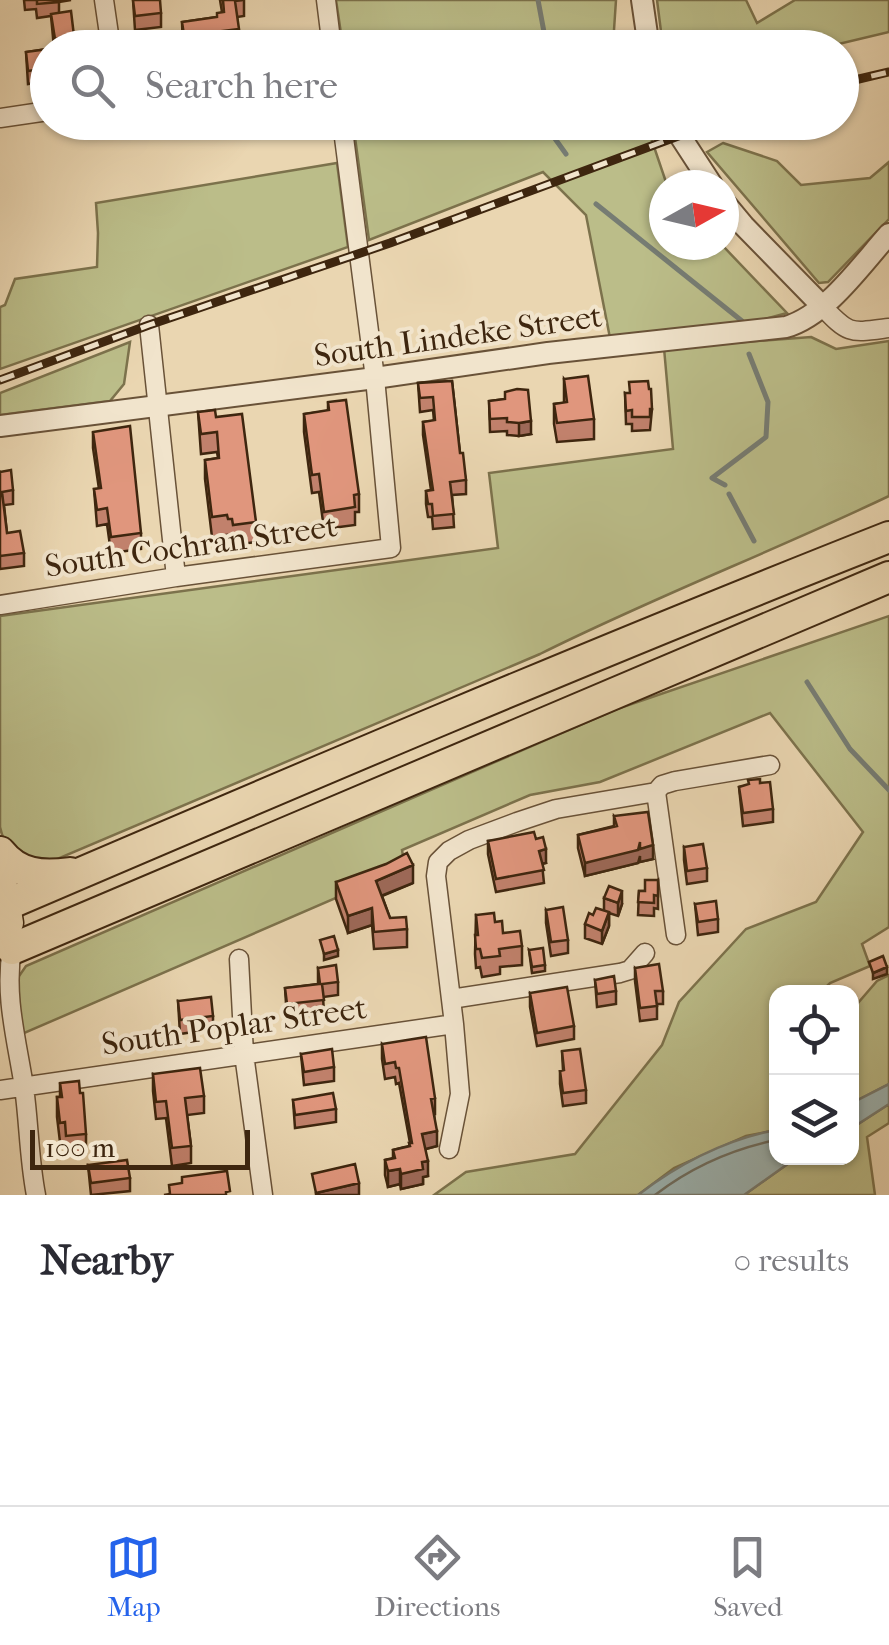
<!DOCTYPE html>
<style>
body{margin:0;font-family:"IM FELL French Canon",serif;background:#f7f7f7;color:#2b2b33}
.controls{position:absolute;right:30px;bottom:30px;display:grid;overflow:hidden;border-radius:20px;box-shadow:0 2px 8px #0004}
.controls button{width:90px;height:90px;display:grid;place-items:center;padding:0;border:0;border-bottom:2px solid #e1e1e2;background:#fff;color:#2b2b33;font:50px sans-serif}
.compass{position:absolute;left:649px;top:170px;width:90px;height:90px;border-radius:50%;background:#fff;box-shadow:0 2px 8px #0004;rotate:82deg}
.scale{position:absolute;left:30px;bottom:25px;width:220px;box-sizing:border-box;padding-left:10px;border:5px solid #3e260f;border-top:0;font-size:28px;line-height:35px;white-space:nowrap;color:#3e260f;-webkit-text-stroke:8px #f1e4cc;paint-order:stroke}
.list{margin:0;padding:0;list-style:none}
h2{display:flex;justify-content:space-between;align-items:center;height:130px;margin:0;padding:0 40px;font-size:42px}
h2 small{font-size:32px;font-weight:400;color:#7c7c81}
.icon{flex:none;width:55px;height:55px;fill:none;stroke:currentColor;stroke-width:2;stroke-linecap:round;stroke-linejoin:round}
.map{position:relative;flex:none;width:889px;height:1195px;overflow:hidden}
.search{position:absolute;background:#fff;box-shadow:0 2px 8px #0004;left:30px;right:30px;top:30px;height:110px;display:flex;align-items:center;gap:25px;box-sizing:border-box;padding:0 35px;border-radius:55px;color:#7c7c81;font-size:38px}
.sheet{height:310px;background:#fff}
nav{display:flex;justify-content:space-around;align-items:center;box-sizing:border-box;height:140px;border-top:2px solid #e1e1e2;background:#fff;font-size:28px;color:#7c7c81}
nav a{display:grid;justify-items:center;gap:5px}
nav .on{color:#2563eb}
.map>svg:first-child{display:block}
.green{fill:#bbbd89;stroke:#7c724c;stroke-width:2.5}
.water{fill:#9cb6b6;stroke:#767c73;stroke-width:2.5}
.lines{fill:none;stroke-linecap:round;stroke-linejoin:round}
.shore{stroke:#6d6e62;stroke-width:2.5}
.stream{stroke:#767c73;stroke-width:5}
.minor-casing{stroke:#695238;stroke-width:21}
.tertiary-casing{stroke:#695238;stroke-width:24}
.trunk-casing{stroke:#3e260f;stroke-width:31}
.motorway-casing{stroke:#3e260f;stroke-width:34}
.minor{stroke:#f1e4cc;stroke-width:18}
.tertiary{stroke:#f1e4cc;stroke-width:20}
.trunk{stroke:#ead6b1;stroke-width:28}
.motorway{stroke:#ead6b1;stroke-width:30}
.rail-casing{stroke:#3e260f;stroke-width:9}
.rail{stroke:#f1e4cc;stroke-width:5;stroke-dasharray:15;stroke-linecap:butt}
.wall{fill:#c1816c;stroke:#3e260f;stroke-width:2.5}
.shaded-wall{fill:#9d6958;stroke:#3e260f;stroke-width:2.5}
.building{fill:#e0967d;stroke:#3e260f;stroke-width:2.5}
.labels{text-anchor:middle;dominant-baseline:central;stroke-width:8;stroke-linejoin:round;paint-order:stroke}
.street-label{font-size:32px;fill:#3e260f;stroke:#f1e4cc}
</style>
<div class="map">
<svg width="889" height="1195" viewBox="0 0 889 1195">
<rect width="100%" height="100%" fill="#ead6b1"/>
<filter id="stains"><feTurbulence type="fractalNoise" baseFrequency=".002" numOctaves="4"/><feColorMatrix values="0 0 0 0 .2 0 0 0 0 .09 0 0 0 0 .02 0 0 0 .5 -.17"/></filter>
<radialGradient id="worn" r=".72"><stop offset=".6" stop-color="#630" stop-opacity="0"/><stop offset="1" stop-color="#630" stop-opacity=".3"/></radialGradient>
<path class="green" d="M336,0H616L614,30L620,47H343Z
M657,0H746L757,23L795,0H889V32L826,47H663Z
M353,123H646L667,185H664V245H722L787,313L713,333L610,338L586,215L543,172L369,240Z
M723,143L777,161L801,185L870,178L889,162V219L828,282L819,283L707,152Z
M337,163L348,247L0,369V307L5,305L15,279L97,267L98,233L96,203Z
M811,337L836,349L889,341V496C774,551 654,597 540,654L48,863C25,857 5,854 0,827V616L498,548L489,473L673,449L664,348Z
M130,342L124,384L110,401L0,415V393Z
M889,616V927L862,944L870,966L830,983L821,992H776V1035L773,1039L776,1041V1130L746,1136L674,1168L638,1195H434L466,1172L575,1154L662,1045L679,1002L746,929L816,902L863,832L770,713L600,782L530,795L402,850L405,868L22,1034L17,979L26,966L617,709Z
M889,975V1084L852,1103V1010L877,981Z
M889,1104V1123L867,1137L875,1195H744L796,1158H852V1128Z"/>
<path class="water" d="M889,1084V1104L852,1128V1103Z
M776,1130V1158H796L744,1195H638C680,1163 724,1140 776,1130Z"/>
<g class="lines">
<path class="shore" d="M655,1195C690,1168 733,1149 776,1140"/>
<path class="stream" d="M538,0L547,48
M543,122L566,154
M596,204L742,321
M725,485L712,478L766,437L768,402L749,354
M729,494L754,541
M807,682L850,749L889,790"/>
<defs>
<path id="minor" d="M104,0L111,48
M326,0L332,48
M0,118L48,111
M822,306C849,335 850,333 889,328
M149,325L176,577
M0,605L176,577L391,548L375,378L342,122
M656,792L676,935
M12,949C4,996 17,1041 24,1087C29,1123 29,1159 36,1195
M239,959L244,1054L263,1195
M451,999L620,973L630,970L645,953
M0,1090L454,1024
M449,1149L460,1094L454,1024L436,876L438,862L449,851L469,840L517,822L556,809L656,792L662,785L675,781L770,765"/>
<path id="tertiary" d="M642,0L649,48
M671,122L712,185
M724,202L744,226L822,306
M0,426L375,378L548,353L786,327C827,315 861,265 889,234"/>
<path id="trunk" d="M0,868L9,923L0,928"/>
<path id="motorway" d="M0,852C18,875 42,877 70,873
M6,905C300,779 592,654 889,537
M12,949L889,577"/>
</defs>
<use href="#minor" class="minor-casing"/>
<use href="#tertiary" class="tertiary-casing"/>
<use href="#trunk" class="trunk-casing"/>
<use href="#motorway" class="motorway-casing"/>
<use href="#minor" class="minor"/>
<use href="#tertiary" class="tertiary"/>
<use href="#trunk" class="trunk"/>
<use href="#motorway" class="motorway"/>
<defs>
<path id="rail" d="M842,83L889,72
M0,380L149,325L390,243L716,122"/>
</defs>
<use href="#rail" class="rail-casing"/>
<use href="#rail" class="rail"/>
</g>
<path class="wall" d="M24,0H71L59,2V12L74,36V48H54L51,16L37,18L36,9L25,10Z
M133,0L161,13V27L135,30Z
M220,0H244V16L237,17L239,46L183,48L182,22L217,17L222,12Z
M48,49V81L28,84L26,52Z
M564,379L594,419V439L557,442L554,424V404L564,403Z
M452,381L460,453L466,480V494L452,495L454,527L433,529L432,517H428L426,504V491L431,490L423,435V422L434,421L433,410L420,412L418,383Z
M625,393L652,409L650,430L632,431V424H626Z
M505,399L531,434L519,436L507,435V431L490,432L489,401Z
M328,402L359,494V512H355V525L324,529L319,492L312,493L304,432V414L328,411Z
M198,412L216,417L256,522V542L233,545L232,538L228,539L227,535L212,537L205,479V460L218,458L217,452L201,454Z
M93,432L141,533V549L111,553L107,524L97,526L94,489H99L93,448Z
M0,472L13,490V504L4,505L7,533L24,553V566L0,569Z
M760,783L773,809V822L743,826L739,787Z
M614,816L653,859L640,862V856L638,863L585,876L578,848V835L614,826Z
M536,839L546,863L542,864L544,883L496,892L488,854V841Z
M684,847L707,868V881L687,884L684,860Z
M658,880V909L654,908V916L638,915L639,891H645Z
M336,882L413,883L382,896L390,918L407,929V947L374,949L372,925L348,933L336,899Z
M604,898L622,904L618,916L609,913V926L602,944L585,938V924L593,915L604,911Z
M695,904L718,919V932L698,935Z
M546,910L568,940V953L551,956L546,923Z
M476,915L495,922L503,933L522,946V965L500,967V974L482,977L480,967L476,968L475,954Z
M529,950L545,965V971L532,973Z
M318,968L338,982V995L323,997L324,1013L287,1018L285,988L318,984Z
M635,968L663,991V1004H657V1019L640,1021L635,981Z
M595,980L616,991V1004L597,1007Z
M530,993L574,1026V1039L537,1046L530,1007Z
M178,1001L213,1016V1029L180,1034Z
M382,1044L435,1098V1114H434L437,1146L425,1149L428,1176L423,1177V1184L401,1189L400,1184L388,1187L385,1175V1160L393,1158V1150L409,1146L410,1143L399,1083L396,1084L395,1077L385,1079L382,1059Z
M562,1051L586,1090V1103L563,1106L560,1084V1071L563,1070Z
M301,1054L334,1067V1081L304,1085Z
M153,1074L204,1096V1113L187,1115L191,1146V1163L172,1166L166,1118L156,1119L153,1091Z
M60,1083L86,1134V1153L66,1156L65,1142H60L57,1117V1097H60Z
M293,1100L336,1109V1122L295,1128Z
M88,1165L130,1178V1191L91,1195Z"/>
<path class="shaded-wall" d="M531,421V434L519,436V423Z
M640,842L653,845V859L640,862V856L638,863L585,876V863Z
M546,849V863L539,864V851Z
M413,865V883L376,898V881Z
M622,891V904L618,916V903Z
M372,908V925L348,933V916Z
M609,912V926L602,944V931Z
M338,950V956L324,960V954Z
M887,967V974L873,979V973Z
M437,1131V1146L422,1150V1134Z
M428,1161V1176L423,1177V1184L401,1189V1174L422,1162Z
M400,1169V1184L388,1187V1171Z
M359,1183V1195H316V1193Z"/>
<path class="building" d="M37,0H59V2L37,4Z
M133,0H160L161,13L135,16Z
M223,0H242L235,1L239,29L198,34L199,46L186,48L182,22L217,17V13L224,12Z
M71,11L74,36L55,39L51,14Z
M48,49V68L28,71L26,52Z
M588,376L594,419L557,423L554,404L567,402L564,379Z
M452,381L460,453H463L466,480L450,482L454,514L433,516L432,504H428L426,491L433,490L423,422L435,420L433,397L420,398L418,383Z
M648,381L649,389H651L652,409H650V417H632V410L626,411L625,393H630L629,382Z
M517,389L528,390L531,421L519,423L507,422V418L490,419L489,401L505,399V392Z
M346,400L359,494L354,495L355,507L324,512L319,474L312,475L304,414L329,410L328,402Z
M215,410L216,417L242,414L256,522L233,525L232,519H228L227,515L212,517L205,460L219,458L217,432L201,434L198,412Z
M130,426L141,533L111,537L107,508L97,510L94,489L101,488L93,432Z
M11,470L13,490L2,492L7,533L20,531L24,553L0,556V472Z
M760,779V783L770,782L773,809L743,813L739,787L749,784L748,780Z
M648,812L653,845L640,849V842L638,850L585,863L578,835L617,826L614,816Z
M534,832L536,839L543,837L546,849L539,851L544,870L496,879L488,841Z
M703,844L707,868L687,871L684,847Z
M407,853L413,865L376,881L390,918L406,917L407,929L374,932L372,908L348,916L336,882L386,864Z
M645,880H658V896L654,895V903L638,902L639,891H645Z
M609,886L622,891L618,903L604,898Z
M716,901L718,919L698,922L695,904Z
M563,907L568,940L551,942L546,910Z
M596,908L609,912L602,931L585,924L589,913L593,915Z
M494,913L495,922L502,921L503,933L520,931L522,946L499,949L500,956L482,958L480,949H476L475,935H478L476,915Z
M334,936L338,950L324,954L320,940Z
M543,948L545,965L532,967L529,950Z
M883,956L887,967L873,973L869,962Z
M659,964L663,991H655L657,1006L640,1008L635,968Z
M336,965L338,982L322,984L324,1000L287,1004L285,988L320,984L318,968Z
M614,976L616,991L597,994L595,980Z
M567,987L574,1026L537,1033L530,993Z
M211,997L213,1016L180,1020L178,1001Z
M426,1037L435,1098L431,1099L437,1131L422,1134L428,1161L422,1162L423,1169L401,1174L400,1169L388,1171L385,1160L395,1158L393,1150L410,1146L409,1143H412L399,1068H396L395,1062L385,1064L382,1044Z
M332,1049L334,1067L304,1072L301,1054Z
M580,1049L586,1090L563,1093L560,1071L564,1070L562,1051Z
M200,1068L204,1096L185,1098L191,1146L172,1148L166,1101L156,1102L153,1074Z
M79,1081L80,1093H83L86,1134L66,1136L65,1122L60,1123L57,1097H62L60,1083Z
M333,1093L336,1109L295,1115L293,1100Z
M127,1160L130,1178L91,1183L88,1165Z
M355,1164L359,1183L316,1193L312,1174Z
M227,1171L230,1191L226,1192V1195H164L170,1194L169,1185L182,1183V1177Z"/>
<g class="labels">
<g class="street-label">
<text transform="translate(458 336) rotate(-8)">South Lindeke Street</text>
<text transform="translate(191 546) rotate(-8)">South Cochran Street</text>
<text transform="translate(234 1026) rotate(-8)">South Poplar Street</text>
</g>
</g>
<rect width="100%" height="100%" filter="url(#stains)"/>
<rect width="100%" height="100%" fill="url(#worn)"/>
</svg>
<div class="controls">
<button><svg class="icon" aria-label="locate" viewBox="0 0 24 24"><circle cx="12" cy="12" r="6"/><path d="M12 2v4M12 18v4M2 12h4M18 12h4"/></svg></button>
<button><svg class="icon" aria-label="layers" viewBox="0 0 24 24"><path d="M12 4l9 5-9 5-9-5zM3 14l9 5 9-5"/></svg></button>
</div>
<svg class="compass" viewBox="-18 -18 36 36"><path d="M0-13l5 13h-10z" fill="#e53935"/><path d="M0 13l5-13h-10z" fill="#7c7c81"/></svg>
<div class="scale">100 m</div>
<div class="search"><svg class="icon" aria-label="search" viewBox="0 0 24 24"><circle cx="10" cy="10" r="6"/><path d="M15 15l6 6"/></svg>Search here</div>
</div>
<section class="sheet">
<h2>Nearby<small>0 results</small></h2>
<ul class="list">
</ul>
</section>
<nav>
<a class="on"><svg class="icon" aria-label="map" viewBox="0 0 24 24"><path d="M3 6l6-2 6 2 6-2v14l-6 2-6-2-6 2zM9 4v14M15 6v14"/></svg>Map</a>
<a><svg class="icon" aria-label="directions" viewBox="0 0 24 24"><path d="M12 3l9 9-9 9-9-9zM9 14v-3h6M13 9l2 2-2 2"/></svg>Directions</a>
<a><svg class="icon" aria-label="saved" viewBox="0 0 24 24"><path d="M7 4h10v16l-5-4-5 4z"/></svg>Saved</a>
</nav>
